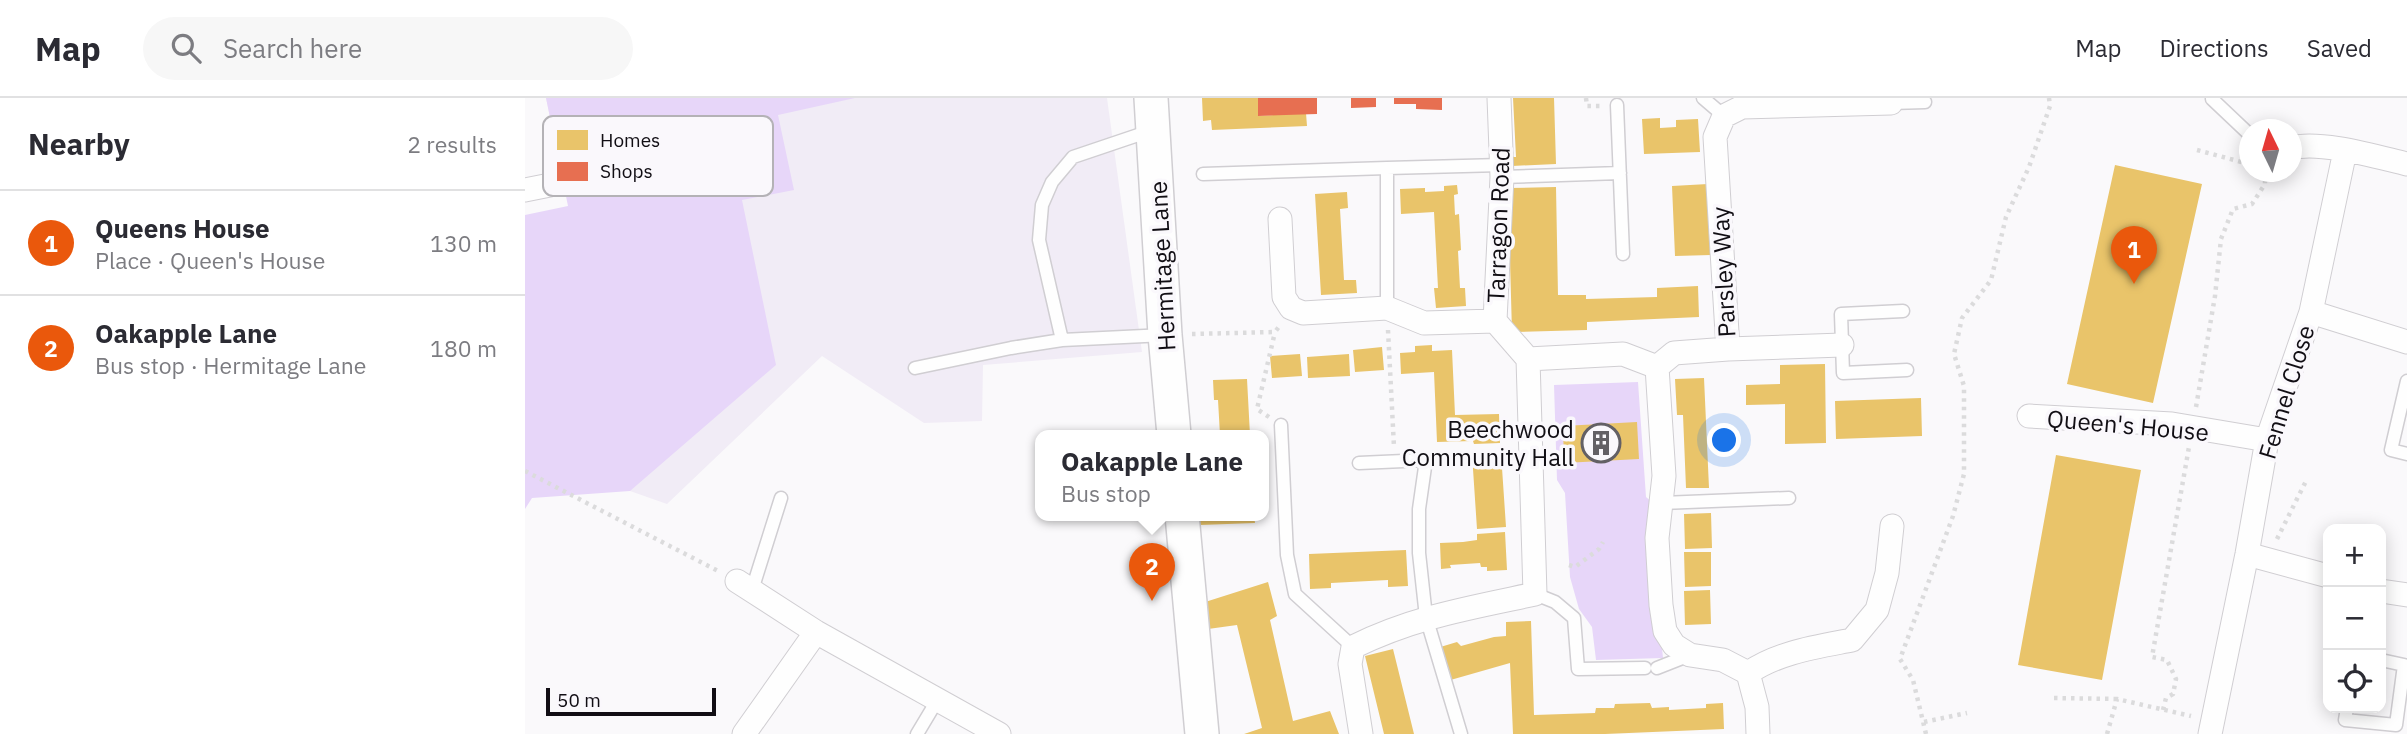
<!DOCTYPE html>
<meta charset="utf-8">
<style>
body{margin:0;font-family:"IBM Plex Sans",sans-serif;background:#f7f7f7;color:#2b2b33}
.controls{position:absolute;right:21px;bottom:21px;display:grid;overflow:hidden;border-radius:14px;box-shadow:0 4px 18px #0003}
.controls button{width:63px;height:63px;display:grid;place-items:center;padding:0;border:0;border-bottom:2px solid #e1e1e2;background:#fff;color:#2b2b33;font:35px sans-serif}
.compass{position:absolute;left:1714px;top:21px;width:63px;height:63px;border-radius:50%;background:#fff;box-shadow:0 4px 18px #0003;rotate:355deg}
.scale{position:absolute;left:21px;bottom:18px;width:170px;box-sizing:border-box;padding-left:7px;border:4px solid #110e14;border-top:0;font-size:19px;line-height:24px;white-space:nowrap;color:#110e14;-webkit-text-stroke:5px #faf8fc;paint-order:stroke}
.you{position:absolute;left:1200px;top:343px;width:24px;height:24px;margin:-18px;border:5px solid #fff;border-radius:50%;background:#1a73e8;box-shadow:0 0 0 10px #1a73e833}
.badge{display:grid;place-items:center;width:46px;height:46px;border-radius:50%;background:#ea580c;color:#fff;font-size:23px;font-weight:700}
.pin{position:absolute;translate:-50% -58px;filter:drop-shadow(0 2px 4px #0008)}
.pin::after{content:'';position:absolute;top:37px;width:24px;height:21px;background:inherit;clip-path:polygon(0 0,100% 0,50% 100%)}
.popup{position:absolute;left:510px;top:332px;width:234px;height:91px;box-sizing:border-box;display:grid;place-content:center;border-radius:14px;background:#fff;filter:drop-shadow(0 2px 5px #0005);font-size:23px;white-space:nowrap;color:#7c7c81}
.popup b{font-size:26px;color:#2b2b33}
.popup::after{content:'';position:absolute;left:50%;top:100%;margin-left:-14px;border:14px solid transparent;border-top-color:#fff}
.list{margin:0;padding:0;list-style:none}
h2{display:flex;justify-content:space-between;align-items:center;height:91px;margin:0;padding:0 28px;font-size:30px}
h2 small{font-size:23px;font-weight:400;color:#7c7c81}
.list li{display:grid;grid-template-columns:46px 1fr auto;gap:21px;align-items:center;box-sizing:border-box;height:105px;padding:0 28px;border-top:2px solid #e1e1e2}
.list b{display:block;font-size:26px;white-space:nowrap}
.list p{margin:0;font-size:23px;white-space:nowrap;color:#7c7c81}
.list em{font-size:23px;font-style:normal;color:#7c7c81}
.icon{flex:none;width:38px;height:38px;fill:none;stroke:currentColor;stroke-width:2;stroke-linecap:round;stroke-linejoin:round}
.map{position:relative;flex:none;width:1882px;height:636px;overflow:hidden}
header{display:flex;align-items:center;gap:42px;box-sizing:border-box;height:98px;padding:0 35px;background:#fff;border-bottom:2px solid #e1e1e2}
header strong{font-size:33px}
nav{display:flex;gap:38px;margin-inline-start:auto;font-size:24px}
.search{width:490px;height:63px;background:#f7f7f7;display:flex;align-items:center;gap:18px;box-sizing:border-box;padding:0 24px;border-radius:38px;color:#7c7c81;font-size:26px}
main{display:flex}
aside{flex:1;background:#fff}
.map>svg:first-child{display:block}
.built{fill:#f1ecf6}
.green{fill:#e7d6f9}
.homes{fill:#e9c46a}
.shops{fill:#e76f51}
.lines{fill:none;stroke-linecap:round;stroke-linejoin:round}
.service-casing{stroke:#d0ced2;stroke-width:15}
.minor-casing{stroke:#d0ced2;stroke-width:25}
.secondary-casing{stroke:#d0ced2;stroke-width:36}
.path{stroke:#dbdbdc;stroke-width:4.5;stroke-dasharray:3.5 5;stroke-linecap:butt}
.service{stroke:#fefefe;stroke-width:12}
.minor{stroke:#fefefe;stroke-width:23}
.secondary{stroke:#fefefe;stroke-width:33}
.labels{text-anchor:middle;dominant-baseline:central;stroke-width:7;stroke-linejoin:round;paint-order:stroke}
.street-label{font-size:24px;fill:#110e14;stroke:#faf8fc}
.poi-label{font-size:24px;fill:#110e14;stroke:#faf8fc;text-anchor:end}
.key{fill:#faf8fc;stroke:#b4b2b6;stroke-width:2}
.key-label{font-size:19px;fill:#110e14}
</style>
<header>
<strong>Map</strong>
<div class="search"><svg class="icon" aria-label="search" viewBox="0 0 24 24"><circle cx="10" cy="10" r="6"/><path d="M15 15l6 6"/></svg>Search here</div>
<nav><a>Map</a><a>Directions</a><a>Saved</a></nav>
</header>
<main>
<aside>
<h2>Nearby<small>2 results</small></h2>
<ul class="list">
<li><span class="badge">1</span><div><b>Queens House</b><p>Place · Queen's House</p></div><em>130 m</em></li>
<li><span class="badge">2</span><div><b>Oakapple Lane</b><p>Bus stop · Hermitage Lane</p></div><em>180 m</em></li>
</ul>
</aside>
<div class="map">
<svg width="1882" height="636" viewBox="0 0 1882 636">
<rect width="100%" height="100%" fill="#faf9fb"/>
<path class="built" d="M21,0H582L617,254L458,267L457,323L399,325L297,258L142,406L105,393Z"/>
<path class="green" d="M21,0H330L253,17L269,92L217,102L251,267L105,393L7,400L0,411V117L43,108Z
M1113,284L1121,399L1129,406L1125,429L1138,560L1071,562L1067,529L1054,511L1045,479L1040,395L1032,382L1029,287Z"/>
<path class="homes" d="M677,0H733V18L781,15L782,28L687,32L686,22L678,23Z
M988,0H1029L1031,66L987,68V59H991Z
M1135,20V30L1151,29V22L1173,21L1175,54L1119,56L1117,21Z
M1590,67L1677,86L1628,305L1542,286Z
M1183,86L1186,157L1150,158L1147,88Z
M932,87L933,96L929,97L930,117L934,116L936,152L933,153L935,190H940L941,208L911,210L909,190H913L909,114L876,116L875,91L900,90V94L919,93V88Z
M1031,89L1033,197H1061V201L1132,199V190L1173,188L1174,219L1062,224V232L987,234L983,90Z
M822,94L823,110L815,111L819,182H831L832,195L796,197L790,96Z
M907,247V253L927,252L930,317L974,316L975,345L949,346L948,343L912,344L909,274L876,276L875,255L890,254V248Z
M857,249L859,272L830,274L828,252Z
M775,256L777,278L747,280L745,258Z
M824,256L825,278L783,280L782,259Z
M1300,266L1301,345L1260,346V306L1221,307V287L1255,286V267Z
M1179,280L1184,390H1161L1158,317H1152L1150,281Z
M722,281L725,337H695L693,302H689L688,282Z
M1396,300L1397,338L1311,341L1310,303Z
M1112,324L1114,361L1039,365L1038,328Z
M976,355L981,429L952,431L947,356Z
M1531,357L1616,372L1577,582L1493,567Z
M1186,415L1187,450L1160,451L1159,416Z
M675,417H729L730,425L675,427Z
M980,434L982,472L962,473V469H956L955,465L925,467L926,470L916,471L915,445L938,444L952,442V436Z
M881,452L883,488L863,489V482L806,485V490L785,491L784,456Z
M1159,454H1186V488L1160,489Z
M743,484L752,518L745,522L768,623L805,613L814,636H719L737,630L712,527L683,531L677,505Z
M1185,492L1186,526L1160,527L1159,493Z
M1006,523L1009,617L1070,615L1071,610H1089L1090,606L1125,605L1127,610L1144,609V612L1181,610V606L1198,605L1199,631L1080,636H988L985,565L922,583L912,550L932,544L936,548L969,539L981,538V524Z
M868,551L889,636H859L840,558Z"/>
<path class="shops" d="M733,0H792V16L733,18Z
M826,0H851V9L826,10Z
M869,0H917V12L891,11V6H869Z"/>
<g class="lines">
<defs>
<path id="service" d="M1178,0L1199,18
M1687,1L1724,36
M1366,5L1400,4
M1092,7L1098,156
M678,76L862,70
M977,79L1095,75
M862,210V70L976,67
M1378,213L1316,216L1318,275L1382,272
M537,242L514,142L517,107L527,84L548,59L625,33
M390,270L486,250L537,242L640,237
M1882,283L1866,352L1882,356
M756,327L762,457L770,496L828,549
M834,365L901,362L894,411V455L901,519L936,636
M1137,405L1264,400
M227,492L256,400
M1010,496L1030,504L1049,520L1053,571L1120,570
M1132,570L1165,557
M1822,610L1820,622L1871,627L1879,567L1856,562
M392,636L413,601"/>
<path id="minor" d="M1766,50C1795,42 1852,59 1882,66
M0,92L25,87
M755,121L759,199L766,210L778,215L862,210L899,225L970,223
M1786,214L1882,244
M1203,251L1317,247
M1003,261L1098,256L1132,269
M1132,269L1149,255L1203,251L1190,39L1199,18L1217,9L1366,5
M1132,269L1139,378L1132,440L1136,507L1140,533L1149,547L1165,557L1198,562L1223,575L1232,609L1233,636
M1504,318L1647,326L1742,342
M1722,456L1803,478
M212,483L291,534L474,636
M1856,493L1882,497
M1223,575C1254,554 1291,549 1327,542L1352,512L1362,475L1367,428
M219,636L291,534
M836,636L825,566L828,549C889,519 944,510 1010,496L1003,261L970,223L977,79L974,0
M1685,636L1722,456L1742,342L1786,214L1820,53"/>
<path id="secondary" d="M626,0L640,237L649,337
M657,417L677,636"/>
</defs>
<use href="#service" class="service-casing"/>
<use href="#minor" class="minor-casing"/>
<use href="#secondary" class="secondary-casing"/>
<path class="path" d="M1061,0L1062,8H1077
M1672,52L1724,66
M863,232L869,349
M667,236L750,234L756,226
M1671,309L1690,198L1696,141L1708,111L1727,106L1740,86V74
M744,319L732,311L750,234
M0,373L195,474
M1752,441L1781,383
M1044,467L1050,469L1074,451L1078,444
M1529,600L1592,601
M1638,612L1641,600L1648,596L1651,581L1642,562L1627,559L1664,349
M1399,624L1442,615
M1401,636L1388,582L1375,561L1428,418L1439,376V288L1429,256L1437,220L1466,182L1481,119L1504,69L1525,8L1524,0
M1582,636L1592,601L1666,618"/>
<use href="#service" class="service"/>
<use href="#minor" class="minor"/>
<use href="#secondary" class="secondary"/>
</g>
<defs>
<symbol id="building-ring" viewBox="-11 -11 22 22"><circle r="9.5" fill="#faf8fc" stroke="#636065" stroke-width="1.5"/><path d="M-4-6H4V6H1V3H-1V6H-4ZM-2.5-4.3h1.7v1.8h-1.7ZM.8-4.3h1.7v1.8H.8ZM-2.5-1h1.7V.8h-1.7ZM.8-1h1.7V.8H.8Z" fill="#636065"/></symbol>
</defs>
<g fill-rule="evenodd">
<use href="#building-ring" x="1054" y="323" width="44" height="44"/>
</g>
<g class="labels">
<g class="street-label">
<text transform="translate(973 127) rotate(-88)">Tarragon Road</text>
<text transform="translate(637 168) rotate(-93)">Hermitage Lane</text>
<text transform="translate(1198 174) rotate(-93)">Parsley Way</text>
<text transform="translate(1761 294) rotate(-73)">Fennel Close</text>
<text transform="translate(1603 327) rotate(5)">Queen's House</text>
</g>
<g class="poi-label">
<text x="1049" y="331">Beechwood<tspan x="1049" dy="28">Community Hall</tspan></text>
</g>
</g>
<rect x="18" y="18" width="230" height="80" rx="10" class="key"/>
<rect x="32" y="32" width="31" height="20" fill="#e9c46a"/>
<rect x="32" y="64" width="31" height="19" fill="#e76f51"/>
<g class="key-label">
<text x="75" y="49">Homes</text>
<text x="75" y="80">Shops</text>
</g>
</svg>
<div class="controls">
<button>+</button>
<button>−</button>
<button><svg class="icon" aria-label="locate" viewBox="0 0 24 24"><circle cx="12" cy="12" r="6"/><path d="M12 2v4M12 18v4M2 12h4M18 12h4"/></svg></button>
</div>
<svg class="compass" viewBox="-18 -18 36 36"><path d="M0-13l5 13h-10z" fill="#e53935"/><path d="M0 13l5-13h-10z" fill="#7c7c81"/></svg>
<div class="scale">50 m</div>
<div class="you"></div>
<div class="pin badge" style="left:1609px;top:186px">1</div>
<div class="pin badge" style="left:627px;top:503px">2</div>
<div class="popup"><b>Oakapple Lane</b>Bus stop</div>
</div>
</main>
